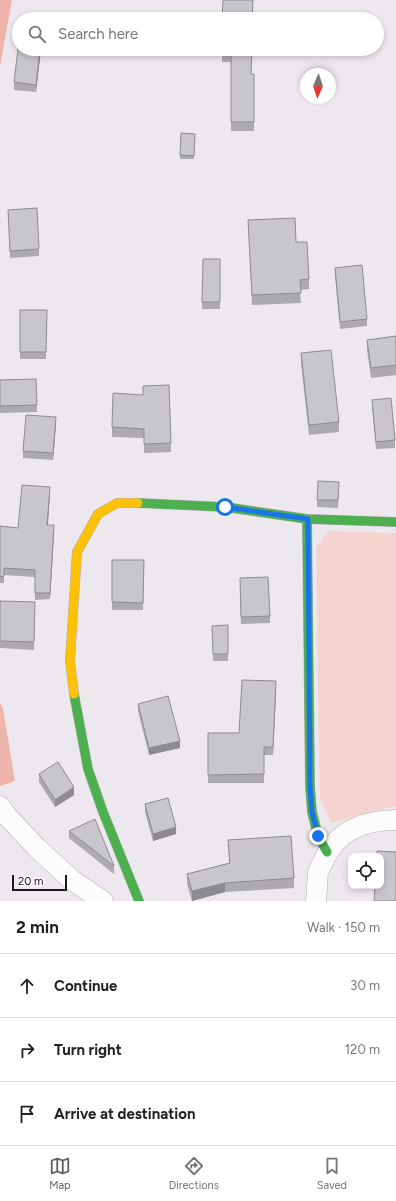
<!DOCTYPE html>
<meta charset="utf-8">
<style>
body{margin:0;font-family:Figtree,sans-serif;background:#f6f6f6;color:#222}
.controls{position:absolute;right:12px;bottom:12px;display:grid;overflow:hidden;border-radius:8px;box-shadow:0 2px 6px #0003}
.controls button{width:36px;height:36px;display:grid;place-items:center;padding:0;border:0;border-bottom:1px solid #e0e0e0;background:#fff;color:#222;font:20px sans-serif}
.compass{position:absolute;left:300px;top:68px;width:36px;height:36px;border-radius:50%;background:#fff;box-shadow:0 2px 6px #0003;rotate:183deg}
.scale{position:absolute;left:12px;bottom:10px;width:55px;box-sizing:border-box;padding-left:4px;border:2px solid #191519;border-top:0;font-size:11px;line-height:14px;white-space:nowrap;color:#191519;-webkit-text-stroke:3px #fdf3fd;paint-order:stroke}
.stop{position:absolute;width:12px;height:12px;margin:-9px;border:3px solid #1a73e8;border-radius:50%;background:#fff}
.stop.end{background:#1a73e8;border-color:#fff;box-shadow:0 1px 4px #0008}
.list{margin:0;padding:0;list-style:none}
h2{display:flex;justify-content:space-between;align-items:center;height:52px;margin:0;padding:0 16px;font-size:17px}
h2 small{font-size:13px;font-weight:400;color:#767676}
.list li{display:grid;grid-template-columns:26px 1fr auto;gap:12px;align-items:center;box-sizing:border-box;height:64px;padding:0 16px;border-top:1px solid #e0e0e0}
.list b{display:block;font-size:15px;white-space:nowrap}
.list em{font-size:13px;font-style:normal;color:#767676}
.icon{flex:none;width:22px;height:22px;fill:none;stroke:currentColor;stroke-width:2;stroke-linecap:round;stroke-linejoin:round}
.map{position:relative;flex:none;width:396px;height:901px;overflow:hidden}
.search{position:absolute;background:#fff;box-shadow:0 2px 6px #0003;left:12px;right:12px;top:12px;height:44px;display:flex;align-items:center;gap:10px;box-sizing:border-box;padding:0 14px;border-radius:22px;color:#767676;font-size:15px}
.sheet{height:244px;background:#fff}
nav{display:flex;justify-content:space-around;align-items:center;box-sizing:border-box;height:56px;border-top:1px solid #e0e0e0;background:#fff;font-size:11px;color:#767676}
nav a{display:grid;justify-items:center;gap:2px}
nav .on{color:#635f63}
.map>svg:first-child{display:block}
.green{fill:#f5d4d0}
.forest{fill:#eeb4ac}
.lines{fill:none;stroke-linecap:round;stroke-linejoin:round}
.street-casing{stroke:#b2aeb2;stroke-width:21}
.fast-casing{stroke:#b2aeb2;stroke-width:10}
.slow-casing{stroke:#b2aeb2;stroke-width:10}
.street{stroke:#fcfcfc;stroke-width:20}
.fast{stroke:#4caf50;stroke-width:9}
.slow{stroke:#ffc107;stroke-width:9}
.wall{fill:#adaaaf}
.shaded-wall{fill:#8d8b8e}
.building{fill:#c9c6cb;stroke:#8d8b8e}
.route{stroke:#1a73e8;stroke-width:5}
</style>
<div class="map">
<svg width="396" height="901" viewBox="0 0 396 901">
<rect width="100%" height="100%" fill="#ede8ed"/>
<path class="green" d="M329,531L396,533V807L385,808L351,818L331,823L320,798L316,547Z"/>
<path class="forest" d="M0,0H12L0,67Z
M0,702L3,709L15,781L0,786Z"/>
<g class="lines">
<defs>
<path id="street" d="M0,806L7,816L37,848L72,880L103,901
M316,901C317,892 317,882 318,873C319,869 321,865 323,862C336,831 364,820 396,820"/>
<path id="fast" d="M138,503L225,507L307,519L396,522
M307,519L310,786L312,812L318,836L327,852
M74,694L88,769L103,812L139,901"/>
<path id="slow" d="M74,694L70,661L77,552L98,514L117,503H138"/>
</defs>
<use href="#street" class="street-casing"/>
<use href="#fast" class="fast-casing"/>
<use href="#slow" class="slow-casing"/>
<use href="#street" class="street"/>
<use href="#fast" class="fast"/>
<use href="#slow" class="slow"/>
</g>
<path class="wall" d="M41,49L36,92L14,90V82Z
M252,49L251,74H254V131H231V62H222V53Z
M181,133L195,134L194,159H180Z
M8,210L39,249V256L10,258Z
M248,220L309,279V289L300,290L301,303L252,305Z
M220,259V309H202V302Z
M335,268L367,319V326L340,329L335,275Z
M20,310H47L46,359H20Z
M396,336V375L371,378L367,350V340Z
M301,353L339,422V432L309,435L301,363Z
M0,380L37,405V412L0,413Z
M169,385L171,452L144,453V438L112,437V427L143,395Z
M372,400L395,440V448L376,449L372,407Z
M56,424L53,460L23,458V451Z
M339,489L338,508L317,507V500Z
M50,494L48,525L54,532L50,599L35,600V577L4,575V583H0V526L18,528Z
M112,560H144L143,610H112Z
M240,585L270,616V623L241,624Z
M0,601L35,610L34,650L0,648Z
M228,625V661H213L212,626Z
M276,690L273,755H264V783H208V733H239Z
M138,704L180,748L149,755L138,711Z
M39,774L74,795L55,807L39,782Z
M145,804L176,834L153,841L145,812Z
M69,831L114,866V874L69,838Z
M228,840L294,878V888L225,892L192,901L187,884V874L229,863Z"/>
<path class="shaded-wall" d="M40,49H41V50L36,92V85Z
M56,417V424L53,460V453Z
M50,487V494L47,532V525Z
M54,525V532L50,599V593Z
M276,681V690L273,755V747Z
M180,741V748L149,755V748Z
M74,787V795L55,807V800Z
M176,827V834L153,841V834Z
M225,883V892L192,901V891Z"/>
<path class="building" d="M223,0H253L252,19H222Z
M19,41V49H40L36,85L14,82Z
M222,49H252L251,74H254V122H231V53H222Z
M181,133L195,134L194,156L180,155Z
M37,208L39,249L10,251L8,210Z
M295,218L296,242H307L309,279L300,280L301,293L252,295L248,220Z
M203,259H220V302H202Z
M362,265L367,319L340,322L335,268Z
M20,310H47L46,352H20Z
M396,336V365L371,368L367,340Z
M331,350L339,422L309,425L301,353Z
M36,379L37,405L0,406V380Z
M169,385L171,443L144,444V429L112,427L113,393L143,395V386Z
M391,398L395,440L376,442L372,400Z
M26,415L56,417L53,453L23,451Z
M318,481L339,482L338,500H317Z
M22,485L50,487L47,525H54L50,593H35V570L4,568V576L0,577V526L18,528Z
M112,560H144L143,603L112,602Z
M268,577L270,616L241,617L240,578Z
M0,601L35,602L34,642L0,641Z
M228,625V654H213L212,626Z
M242,680L276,681L273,747H264V774L208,775V733H239Z
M168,696L180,741L149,748L138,704Z
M58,762L74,787L55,800L39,774Z
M168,798L176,827L153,834L145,804Z
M95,819L101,834L114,866L69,831Z
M291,836L294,878L225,883L192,891L187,874L230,863L228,840Z
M377,851L396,852V901H374L375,886H381V856H377Z"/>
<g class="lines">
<path class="route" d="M225,507L308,519L310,786L312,812L318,836"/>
</g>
</svg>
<div class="controls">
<button><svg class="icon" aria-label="locate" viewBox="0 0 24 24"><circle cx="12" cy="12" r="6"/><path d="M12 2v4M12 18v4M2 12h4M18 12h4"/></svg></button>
</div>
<svg class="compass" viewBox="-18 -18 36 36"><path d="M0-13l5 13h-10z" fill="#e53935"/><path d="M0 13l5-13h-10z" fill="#767676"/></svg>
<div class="scale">20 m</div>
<div class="stop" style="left:225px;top:507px"></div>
<div class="stop end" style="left:318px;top:836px"></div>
<div class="search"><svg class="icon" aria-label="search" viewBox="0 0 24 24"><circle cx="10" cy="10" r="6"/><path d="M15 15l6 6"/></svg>Search here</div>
</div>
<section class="sheet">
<h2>2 min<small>Walk · 150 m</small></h2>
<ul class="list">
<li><svg class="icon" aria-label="ahead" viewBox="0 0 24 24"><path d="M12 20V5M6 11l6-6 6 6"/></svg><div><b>Continue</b></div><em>30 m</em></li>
<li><svg class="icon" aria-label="right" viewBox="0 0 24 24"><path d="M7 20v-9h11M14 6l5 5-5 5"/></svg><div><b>Turn right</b></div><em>120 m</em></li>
<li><svg class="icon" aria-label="arrive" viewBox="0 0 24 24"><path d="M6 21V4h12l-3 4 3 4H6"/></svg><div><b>Arrive at destination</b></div></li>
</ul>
</section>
<nav>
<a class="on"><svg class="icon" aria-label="map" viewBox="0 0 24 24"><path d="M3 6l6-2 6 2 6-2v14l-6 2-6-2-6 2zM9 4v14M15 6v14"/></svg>Map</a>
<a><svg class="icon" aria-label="directions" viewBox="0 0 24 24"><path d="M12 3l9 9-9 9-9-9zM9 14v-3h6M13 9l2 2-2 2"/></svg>Directions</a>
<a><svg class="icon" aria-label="saved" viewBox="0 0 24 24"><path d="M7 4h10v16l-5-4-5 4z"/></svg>Saved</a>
</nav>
